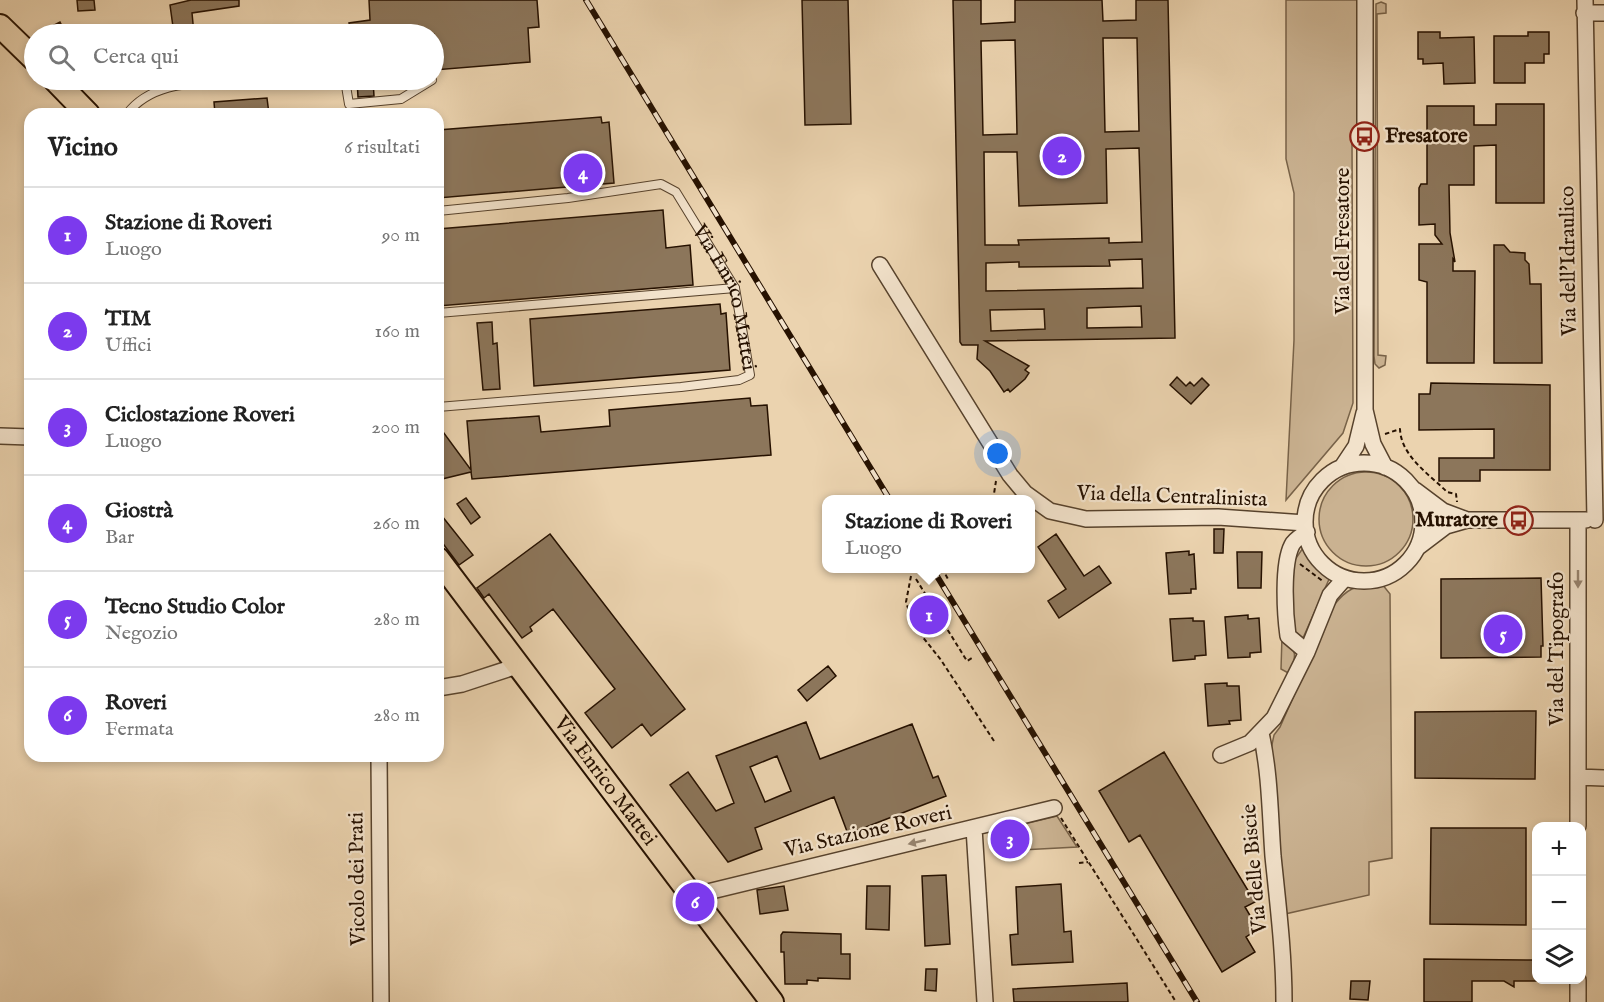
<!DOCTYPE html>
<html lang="it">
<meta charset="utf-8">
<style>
body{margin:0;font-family:"IM FELL English",serif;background:#f2f2f2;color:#222}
.controls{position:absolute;right:18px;bottom:18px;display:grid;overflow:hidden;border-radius:12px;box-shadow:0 3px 9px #0003}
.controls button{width:54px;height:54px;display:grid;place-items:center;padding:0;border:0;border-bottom:2px solid #e0e0e0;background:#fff;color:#222;font:30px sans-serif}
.you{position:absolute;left:998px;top:454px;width:21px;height:21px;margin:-15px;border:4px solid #fff;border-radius:50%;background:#1a73e8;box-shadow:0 0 0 9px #1a73e833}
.badge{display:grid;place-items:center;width:39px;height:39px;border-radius:50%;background:#7c3aed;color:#fff;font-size:20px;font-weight:700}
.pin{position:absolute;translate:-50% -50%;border:3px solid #fff;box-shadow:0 2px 6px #0006}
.popup{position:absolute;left:822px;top:495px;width:213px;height:78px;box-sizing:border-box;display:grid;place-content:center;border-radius:12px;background:#fff;filter:drop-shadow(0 2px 4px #0005);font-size:20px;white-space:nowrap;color:#767676}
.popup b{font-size:22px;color:#222}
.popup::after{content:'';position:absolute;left:50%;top:100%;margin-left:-12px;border:12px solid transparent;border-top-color:#fff}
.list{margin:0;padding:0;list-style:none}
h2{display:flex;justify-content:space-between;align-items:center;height:78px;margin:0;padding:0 24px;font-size:26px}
h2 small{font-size:20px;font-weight:400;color:#767676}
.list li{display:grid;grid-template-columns:39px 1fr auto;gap:18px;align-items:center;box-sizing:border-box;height:96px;padding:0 24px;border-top:2px solid #e0e0e0}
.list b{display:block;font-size:22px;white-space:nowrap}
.list p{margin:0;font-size:20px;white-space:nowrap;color:#767676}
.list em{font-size:20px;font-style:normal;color:#767676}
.icon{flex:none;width:33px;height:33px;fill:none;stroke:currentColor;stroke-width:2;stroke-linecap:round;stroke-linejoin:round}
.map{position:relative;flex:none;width:1604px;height:1002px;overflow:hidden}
.search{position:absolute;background:#fff;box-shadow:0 3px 9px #0003;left:24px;top:24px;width:420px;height:66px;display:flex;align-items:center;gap:15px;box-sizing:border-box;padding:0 21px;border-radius:33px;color:#767676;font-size:22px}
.panel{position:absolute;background:#fff;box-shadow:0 3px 9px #0003;left:24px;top:108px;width:420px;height:654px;border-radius:18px}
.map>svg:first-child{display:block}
.green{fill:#cab291;stroke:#786248;stroke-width:1.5}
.building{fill:#8c765b;stroke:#261100;stroke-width:1.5;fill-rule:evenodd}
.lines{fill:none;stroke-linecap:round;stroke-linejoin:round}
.lane-casing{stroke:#57422c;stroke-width:10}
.street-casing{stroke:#57422c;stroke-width:18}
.primary-casing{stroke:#261100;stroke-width:26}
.path{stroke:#261100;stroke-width:2;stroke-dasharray:4.5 3;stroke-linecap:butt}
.lane{stroke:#f2e2cb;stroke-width:8}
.street{stroke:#f2e2cb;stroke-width:15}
.primary{stroke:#ebd3af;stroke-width:22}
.rail-casing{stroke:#261100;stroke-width:6}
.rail{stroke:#f2e2cb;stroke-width:4;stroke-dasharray:11;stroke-linecap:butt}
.oneway{fill:#968470}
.labels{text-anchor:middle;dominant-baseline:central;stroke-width:4.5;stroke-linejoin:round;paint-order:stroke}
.poi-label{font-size:21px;font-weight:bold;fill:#261100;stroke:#f2e2cb;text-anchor:start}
.street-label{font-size:21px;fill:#261100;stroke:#f2e2cb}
</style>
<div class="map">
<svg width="1604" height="1002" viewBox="0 0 1604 1002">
<rect width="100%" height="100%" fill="#ebd3af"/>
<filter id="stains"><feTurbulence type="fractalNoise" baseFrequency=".00333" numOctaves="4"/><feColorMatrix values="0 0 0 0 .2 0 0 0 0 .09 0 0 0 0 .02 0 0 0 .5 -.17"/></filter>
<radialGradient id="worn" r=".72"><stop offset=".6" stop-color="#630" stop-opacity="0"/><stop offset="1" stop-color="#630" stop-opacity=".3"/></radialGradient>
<path class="green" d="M1286,0H1357V143H1352L1353,403L1343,433L1286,500L1294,340V193L1286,159Z
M1381,2L1386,4V13L1377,14L1378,355L1386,356L1385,365L1379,368L1375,364L1374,356L1376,4Z
M1319 519a47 47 0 1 1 94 0a47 47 0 1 1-94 0Z
M1303,548L1330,577L1303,638L1291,633L1294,561Z
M1382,584L1390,594L1392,858L1369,862V895L1285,914L1271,749L1274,735L1280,727L1334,605C1351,584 1357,587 1382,584Z
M1282,636C1297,650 1297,655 1290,674L1281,669Z
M1057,816L1077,847L1004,851L1003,847L1019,843L1016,831L1000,835L999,830Z"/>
<path class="building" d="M77,0H94L95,10L78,11Z
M191,0H239V6L192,13L194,34H174L170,5Z
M369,0H537L539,27L528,28L530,62L434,70V34H351L349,23L370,20Z
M802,0H848L851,124L805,125Z
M953,0H981V24L1015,22V0H1102L1103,21L1136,20V0H1168L1175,338L985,341L1029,366L1025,370L1029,373L1025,379L1010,392L1008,389L1004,392L990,371L977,359L978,345H962L960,342ZM1103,38H1137L1139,131L1105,132ZM1015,40L1017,134L983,135L981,41ZM1139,148L1142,242L1109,243V238L1018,240L1019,245H985L984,152H1017L1019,206L1107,203L1106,149ZM1142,259L1143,288L986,291V263L1019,262V267L1110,266L1109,260ZM1141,306L1142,327L1087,328V308ZM1044,309L1045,329L991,331L990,310Z
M60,22L66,34H37Z
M1418,32H1440V38L1474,37L1475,83L1444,84L1443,63L1423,64V59H1418Z
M1528,32H1549V54H1544V63H1525V83H1494V36H1528Z
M357,80H373L374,96L358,97Z
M267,98L269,114H215L214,102Z
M1496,104H1544V203H1496V145L1474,146V185H1449L1450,233L1455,262L1453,259V271H1475L1474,363H1427V282L1419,280V244H1442L1435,235V224L1419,225V188L1421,184H1427V106H1474V125H1496Z
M601,117L602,123L609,122L614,183L438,198V130Z
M663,210L666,248L690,245L693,285L438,306V229Z
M1494,245H1504L1510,252L1525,253V260L1529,264L1530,284H1541L1542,363H1494Z
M720,304L721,314L726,313L730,370L534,386L530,319Z
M492,322L493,344L497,343L500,389L483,390L477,323Z
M1177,377L1186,386L1190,382L1194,386L1202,378L1209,385L1191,404L1170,385Z
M1431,383L1550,385V470H1480V481H1439V458H1494V429L1419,430V394H1430Z
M750,398L751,406L767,405L771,455L472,479L471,472L438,480V425L471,470L467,421L539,416L541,432L610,426L609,410Z
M466,498L480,517L471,524L457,504Z
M438,511L473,555L459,565L438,537Z
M1214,529H1224L1223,553H1214Z
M550,534L685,709L651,736L642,724L612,748L585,713L615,689L553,609L530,627L532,631L522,638L489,594L484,598L477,588Z
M1056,534L1084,576L1099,566L1111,583L1059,618L1048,601L1066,589L1038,547Z
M1189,551V555L1194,554L1196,589H1191V593L1169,594L1166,553Z
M1237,552H1262L1261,588H1238Z
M1541,578L1543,646H1541V657L1441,658V579Z
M930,603L940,620L929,626L919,610Z
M1248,615V619L1259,618L1261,652L1250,653V657L1228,658L1225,617Z
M1193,618V621H1204L1206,655L1195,656V659L1173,661L1170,619Z
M828,666L836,676L807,701L798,690Z
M1227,683V686H1239L1241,720L1229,721L1230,724L1208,726L1205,684Z
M1536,711L1535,779L1415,778V712Z
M806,722L820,759L912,724L933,778L938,776L946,796L848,834L834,797L755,828L762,849L728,862L670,785L688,772L716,811L734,803L716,756ZM777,756L791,791L765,802L750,767Z
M1164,752L1255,902L1245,907L1258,929L1246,937L1255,952L1222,972L1140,835L1129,842L1099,791Z
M1431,828H1526V925L1430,924Z
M1016,830L1020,843L1003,847L1000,835Z
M946,875L950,944L925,946L922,876Z
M1061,884L1064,932L1071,931L1073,962L1012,965L1010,935L1018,934L1016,887Z
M784,886L788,910L760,914L757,890Z
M867,886H890L889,930L866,929Z
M783,932L841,934V954H850V979L818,978V981L807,980V984H785L784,952H781V935Z
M1424,959L1536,960V981H1514V987L1504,981H1472V1002H1424Z
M926,969H937L936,991L925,990Z
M1351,981H1370L1368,1000L1350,999Z
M1127,983L1128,1002H1014L1013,989Z"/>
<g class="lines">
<defs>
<g id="lane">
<path d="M345,80L349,104L401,99L432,80"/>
<path d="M127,114C151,82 195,83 231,80"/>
<path id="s1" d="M438,211L568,198L661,184L676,192L735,288L750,375L739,380L681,387L438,407"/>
<path d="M438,313L735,288"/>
</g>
<path id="street" d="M1365,0V410L1373,444L1385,467
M1585,0L1595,520
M1584,13H1604
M880,265L1010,475L1025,493L1050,511L1086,519L1218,517L1305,523
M0,436L30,437
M1305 522a59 59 0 1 1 118 0a59 59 0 1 1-118 0Z
M1342,467L1356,446L1364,413
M1415,490L1443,511L1467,520
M1307,532C1302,536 1295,539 1292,545C1282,564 1285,614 1288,636L1307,652
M1417,548L1446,526L1467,520H1586
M438,688L462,684L520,665
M1261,733C1270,774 1270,814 1273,856C1278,905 1284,953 1284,1002
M1221,755L1250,743L1274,718L1307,652L1330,595L1345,578
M379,756L381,1002
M1578,777L1604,778
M1578,826V520
M974,828L985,1002
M691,896L1054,808
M1578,1002V980"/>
<g id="primary">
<path d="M0,26L34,59"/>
<path d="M55,80L88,114"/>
<path id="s2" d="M438,559L772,1002"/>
</g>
</defs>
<use href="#lane" class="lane-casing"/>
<use href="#street" class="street-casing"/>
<use href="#primary" class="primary-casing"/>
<path class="path" d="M1385,434L1400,429C1401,456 1429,474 1447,492L1456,494L1457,502
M993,500L996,481
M1300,564L1324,582
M942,568L949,581
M911,576L906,602L914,626L941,660L994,741
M916,579L967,661L972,658
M1061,818L1176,1002
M1079,863L1088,862"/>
<use href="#lane" class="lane"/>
<use href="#street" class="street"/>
<use href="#primary" class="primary"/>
<defs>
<path id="rail" d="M586,0L890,500
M932,568L1197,1002"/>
</defs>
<use href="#rail" class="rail-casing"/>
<use href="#rail" class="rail"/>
</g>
<defs><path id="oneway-solid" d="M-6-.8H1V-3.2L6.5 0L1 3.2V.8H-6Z" transform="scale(1.5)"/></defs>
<g class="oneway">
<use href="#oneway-solid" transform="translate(1578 579) rotate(90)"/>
<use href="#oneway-solid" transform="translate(917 842) rotate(167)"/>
</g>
<defs>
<symbol id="bus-ring" viewBox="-11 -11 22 22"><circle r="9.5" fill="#f2e2cb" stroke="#8f2418" stroke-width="1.5"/><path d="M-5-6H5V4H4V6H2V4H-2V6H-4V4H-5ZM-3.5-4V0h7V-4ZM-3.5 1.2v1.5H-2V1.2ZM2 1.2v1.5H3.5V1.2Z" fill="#8f2418"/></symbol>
</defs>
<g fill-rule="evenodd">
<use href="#bus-ring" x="1348" y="120" width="33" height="33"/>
<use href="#bus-ring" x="1502" y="504" width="33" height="33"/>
</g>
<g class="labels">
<g class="poi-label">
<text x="1385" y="136">Fresatore</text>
<text x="1498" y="520" text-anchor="end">Muratore</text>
</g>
<g class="street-label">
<text transform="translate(1343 241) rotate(-90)">Via del Fresatore</text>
<text transform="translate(1569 261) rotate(-91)">Via dell'Idraulico</text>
<text stroke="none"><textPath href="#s1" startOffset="360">Via Enrico Mattei</textPath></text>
<text transform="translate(1172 497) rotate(2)">Via della Centralinista</text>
<text transform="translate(1557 649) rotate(-90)">Via del Tipografo</text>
<text stroke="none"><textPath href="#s2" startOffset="278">Via Enrico Mattei</textPath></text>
<text transform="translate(868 832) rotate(-13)">Via Stazione Roveri</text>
<text transform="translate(1255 869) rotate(-95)">Via delle Biscie</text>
<text transform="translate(358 879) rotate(-91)">Vicolo dei Prati</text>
</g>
</g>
<rect width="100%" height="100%" filter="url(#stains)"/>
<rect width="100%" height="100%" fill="url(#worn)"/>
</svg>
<div class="controls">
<button>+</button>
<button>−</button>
<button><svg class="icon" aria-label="layers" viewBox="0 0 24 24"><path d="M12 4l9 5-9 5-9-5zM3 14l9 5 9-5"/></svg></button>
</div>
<div class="you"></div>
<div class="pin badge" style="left:929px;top:615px">1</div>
<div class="popup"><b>Stazione di Roveri</b>Luogo</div>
<div class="pin badge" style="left:1062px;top:156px">2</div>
<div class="pin badge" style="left:1010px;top:839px">3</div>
<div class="pin badge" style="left:583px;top:173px">4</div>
<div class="pin badge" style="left:1503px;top:634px">5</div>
<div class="pin badge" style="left:695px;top:902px">6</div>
<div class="search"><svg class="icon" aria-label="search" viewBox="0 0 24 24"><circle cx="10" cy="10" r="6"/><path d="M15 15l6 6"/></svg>Cerca qui</div>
<section class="panel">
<h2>Vicino<small>6 risultati</small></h2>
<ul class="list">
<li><span class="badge">1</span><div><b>Stazione di Roveri</b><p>Luogo</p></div><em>90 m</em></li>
<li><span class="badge">2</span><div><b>TIM</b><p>Uffici</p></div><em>160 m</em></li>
<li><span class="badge">3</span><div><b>Ciclostazione Roveri</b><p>Luogo</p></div><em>200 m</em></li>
<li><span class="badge">4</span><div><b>Giostrà</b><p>Bar</p></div><em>260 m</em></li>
<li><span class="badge">5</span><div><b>Tecno Studio Color</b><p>Negozio</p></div><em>280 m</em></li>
<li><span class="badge">6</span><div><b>Roveri</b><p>Fermata</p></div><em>280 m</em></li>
</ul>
</section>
</div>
